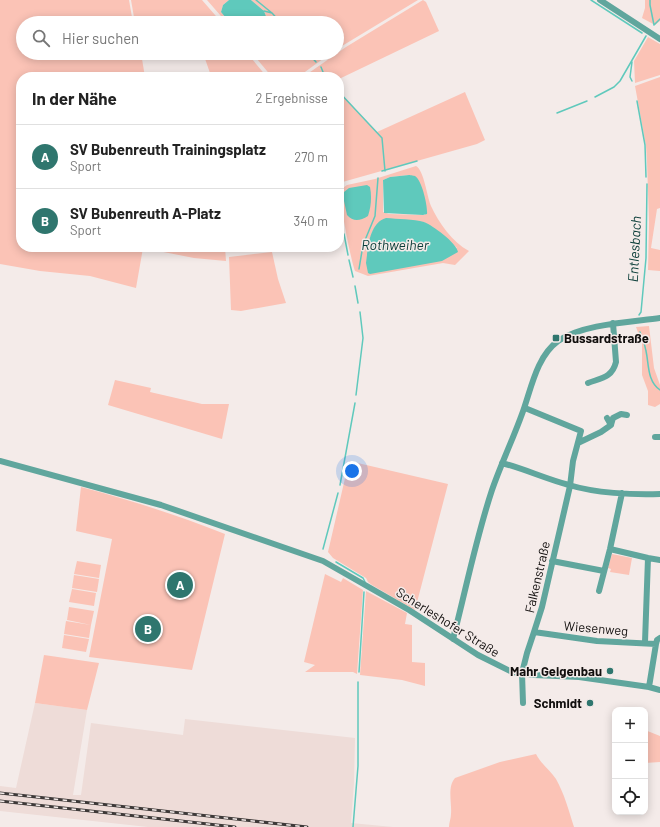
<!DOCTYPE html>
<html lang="de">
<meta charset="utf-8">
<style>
body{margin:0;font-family:Barlow,sans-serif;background:#f6f6f6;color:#222}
.controls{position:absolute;right:12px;bottom:12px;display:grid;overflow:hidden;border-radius:8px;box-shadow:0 2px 10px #0003}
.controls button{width:36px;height:36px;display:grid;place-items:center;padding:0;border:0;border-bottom:1px solid #e0e0e0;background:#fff;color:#222;font:20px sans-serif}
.you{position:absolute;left:352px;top:471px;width:14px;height:14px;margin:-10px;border:3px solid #fff;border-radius:50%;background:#1a73e8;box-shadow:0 0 0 6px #1a73e833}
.badge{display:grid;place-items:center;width:26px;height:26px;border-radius:50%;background:#2f766e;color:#fff;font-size:13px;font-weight:700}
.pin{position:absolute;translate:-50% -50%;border:2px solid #fff;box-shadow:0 1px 4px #0006}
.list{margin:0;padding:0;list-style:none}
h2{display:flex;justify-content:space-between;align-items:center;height:52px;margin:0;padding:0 16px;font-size:17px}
h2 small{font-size:13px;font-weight:400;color:#767676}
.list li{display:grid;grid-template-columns:26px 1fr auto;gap:12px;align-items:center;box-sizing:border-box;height:64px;padding:0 16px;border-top:1px solid #e0e0e0}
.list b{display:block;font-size:15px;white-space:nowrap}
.list p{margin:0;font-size:13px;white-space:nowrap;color:#767676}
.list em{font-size:13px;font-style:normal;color:#767676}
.icon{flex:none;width:22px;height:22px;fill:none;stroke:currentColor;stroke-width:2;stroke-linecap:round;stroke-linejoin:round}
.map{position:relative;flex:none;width:660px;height:827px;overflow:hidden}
.search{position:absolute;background:#fff;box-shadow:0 2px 10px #0003;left:16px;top:16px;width:328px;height:44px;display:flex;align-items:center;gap:10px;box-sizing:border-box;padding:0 14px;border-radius:22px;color:#767676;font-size:15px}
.panel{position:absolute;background:#fff;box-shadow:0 2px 10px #0003;left:16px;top:72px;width:328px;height:180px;border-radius:16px}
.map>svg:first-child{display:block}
.built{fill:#eedcd8}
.green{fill:#fbc3b6;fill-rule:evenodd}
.water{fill:#5fc9bc}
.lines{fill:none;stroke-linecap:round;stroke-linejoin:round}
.stream{stroke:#5fc9bc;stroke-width:1.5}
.minor{stroke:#60a69d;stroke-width:6}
.rail-casing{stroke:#3d3938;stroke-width:3}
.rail{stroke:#f4ebe9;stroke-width:1.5;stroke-dasharray:4.5;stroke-linecap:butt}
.poi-dot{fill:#2f766e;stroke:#f4ebe9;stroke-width:1.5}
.labels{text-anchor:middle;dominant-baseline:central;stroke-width:3;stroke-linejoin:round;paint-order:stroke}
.poi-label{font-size:13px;font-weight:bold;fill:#110e0d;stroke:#f4ebe9;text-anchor:end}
.street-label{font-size:13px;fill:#110e0d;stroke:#f4ebe9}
.water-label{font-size:14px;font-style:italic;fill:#0a3d38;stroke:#f4ebe9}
</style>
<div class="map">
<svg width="660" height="827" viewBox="0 0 660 827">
<rect width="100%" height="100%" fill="#f4ebe9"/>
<path class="built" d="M35,703L87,710L73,795H81L91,723L183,735L185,719L355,738L354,783L351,823L393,827H148L0,811V786L16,788Z"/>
<path class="green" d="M0,0H129L133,23H23V53H141L145,77H21V247H225L226,261L194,258L143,248L136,288L90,276L40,271L0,264Z
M131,0H202L222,23H135Z
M207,0H229L223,5L221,12L230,23H227Z
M251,0H418L337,49V23H262L267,19L264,11Z
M423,0L426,2L439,31L339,79V77H303L346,47Z
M645,0H660V21L655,25L642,18L645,8Z
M648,37L660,44V75L635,83L634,61Z
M203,53H247L267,77H188L210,73Z
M252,53H331L298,77H272Z
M660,77V208L657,209L651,248L660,250V271L648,270L649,222L647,161L646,146L635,86Z
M339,92L377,132L465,92L485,140L477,144L339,183Z
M416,166C424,170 427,197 431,206C439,223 452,242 469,251L455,265L443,263L368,276L355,271C351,261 339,199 340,190L347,185L375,179ZM409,175L425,215L389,214L383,212V180L390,177ZM424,222L441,234L457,248L367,253L372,232L376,225Z
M272,252L278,279L286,303L241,311L231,310L229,257Z
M649,326L654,368L660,385V404L655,407L648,405V391L642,375V343L636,327Z
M115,380L151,388L150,392L202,404H229L222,439L108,405Z
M349,461L448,484L415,610L372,585L368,582L366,578L333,558L328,552Z
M81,487C130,500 177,515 225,534L192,670L89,657L112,539L76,531Z
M612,554L632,558L629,575L610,572L611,569L608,568Z
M77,561L101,565L99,578L74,574Z
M325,574L341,582L343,578L363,590L357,674L353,672H305L315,665L304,662Z
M74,575L99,579L97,592L72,588Z
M72,589L96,593L94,606L69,602Z
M366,591L407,613L405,624L412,625V662L425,663V686L402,680L360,675Z
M69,607L94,611L91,625L67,620Z
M66,621L91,625L89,638L64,634Z
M64,635L89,639L86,652L62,648Z
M44,655L99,663L87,710L35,703Z
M645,730L660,736V762L645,763Z
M536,754C541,764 550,770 556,779C564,793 569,811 574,827H449C449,823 451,818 451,814C452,803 447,787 455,778L500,762Z"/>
<path class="water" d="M229,0H251L264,11L267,19L262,23H230L221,12L223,5Z
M409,175C410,175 415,176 415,176C422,180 428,207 427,214L423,215L384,213L383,180L390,177Z
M367,185L370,187C372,197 371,207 368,216C360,221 353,222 347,215L344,201V192L349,188Z
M386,218C397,219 414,219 424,222C432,225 457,243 458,252L442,261L370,274L368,273L366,263C368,248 369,223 386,218Z"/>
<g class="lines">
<path class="stream" d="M256,0L272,13
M591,0L642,33
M650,0V5L654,25
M264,11L272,13L281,23
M654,25L660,19
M308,53L316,62
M321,67L325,77
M632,81L630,77L632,62
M339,92L382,138L385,171
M595,97L614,87L620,81L646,36
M637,101L645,145L646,177
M557,113L587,101
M382,171L417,161
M339,211L342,229
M344,234L348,255
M349,260L353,277
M359,269L363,245L375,216L378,178
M355,286L358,303
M639,315L641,312L646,258L647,184
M640,332C643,338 645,344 646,351C649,364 647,381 660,390
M356,395L363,338L360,312
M340,485L355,403
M323,549L338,493
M336,562L363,578L365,582
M359,672L364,592
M353,827L358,766V682"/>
<path class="minor" d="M600,0L660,39
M588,383C601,378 612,378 616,362L613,323
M607,418L611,425
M655,437H660
M578,443L601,432L611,425L613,418L621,414L627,415
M0,461L161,505L323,561L409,610L478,655L512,672L534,675L579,677L649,687L660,690
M502,463C525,469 546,479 569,485C595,493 632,495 660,494
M610,549L648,558L660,560
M552,561L604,571
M599,591L610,549L622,493
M534,632L597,641L656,644
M453,639C466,589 476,538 492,490C501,464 513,439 522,414C531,390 536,357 558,341C582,324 631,322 660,318
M645,642L648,558
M649,687L656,644L657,640L660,638
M523,703L522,673L527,653L534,632L542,607L570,486L573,461L581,431L525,408"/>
<defs>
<path id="rail" d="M0,793L307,827
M0,801L235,827"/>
</defs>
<use href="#rail" class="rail-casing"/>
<use href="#rail" class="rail"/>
</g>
<g class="poi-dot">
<rect x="552" y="334" width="8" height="8" rx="2"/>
<circle cx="610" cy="671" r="4"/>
<circle cx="590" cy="703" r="4"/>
</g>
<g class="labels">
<g class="poi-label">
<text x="564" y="338" text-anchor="start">Bussardstraße</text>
<text x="602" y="671">Mahr Geigenbau</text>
<text x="582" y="703">Schmidt</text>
</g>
<g class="street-label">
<text transform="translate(537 577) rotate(-77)">Falkenstraße</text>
<text transform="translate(448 622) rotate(32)">Scherleshofer Straße</text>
<text transform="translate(596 628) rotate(5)">Wiesenweg</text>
</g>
<g class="water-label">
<text x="395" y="244">Rothweiher</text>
<text transform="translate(634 249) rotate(-87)">Entlesbach</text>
</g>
</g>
</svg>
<div class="controls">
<button>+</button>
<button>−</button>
<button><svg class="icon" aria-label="locate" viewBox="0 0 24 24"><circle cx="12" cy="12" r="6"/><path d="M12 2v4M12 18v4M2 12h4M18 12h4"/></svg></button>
</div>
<div class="you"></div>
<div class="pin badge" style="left:180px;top:585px">A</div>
<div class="pin badge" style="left:148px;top:629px">B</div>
<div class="search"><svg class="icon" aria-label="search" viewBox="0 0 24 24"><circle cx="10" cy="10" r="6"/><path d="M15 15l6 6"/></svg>Hier suchen</div>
<section class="panel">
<h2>In der Nähe<small>2 Ergebnisse</small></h2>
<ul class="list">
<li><span class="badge">A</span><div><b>SV Bubenreuth Trainingsplatz</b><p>Sport</p></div><em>270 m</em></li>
<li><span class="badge">B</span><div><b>SV Bubenreuth A-Platz</b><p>Sport</p></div><em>340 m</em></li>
</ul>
</section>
</div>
